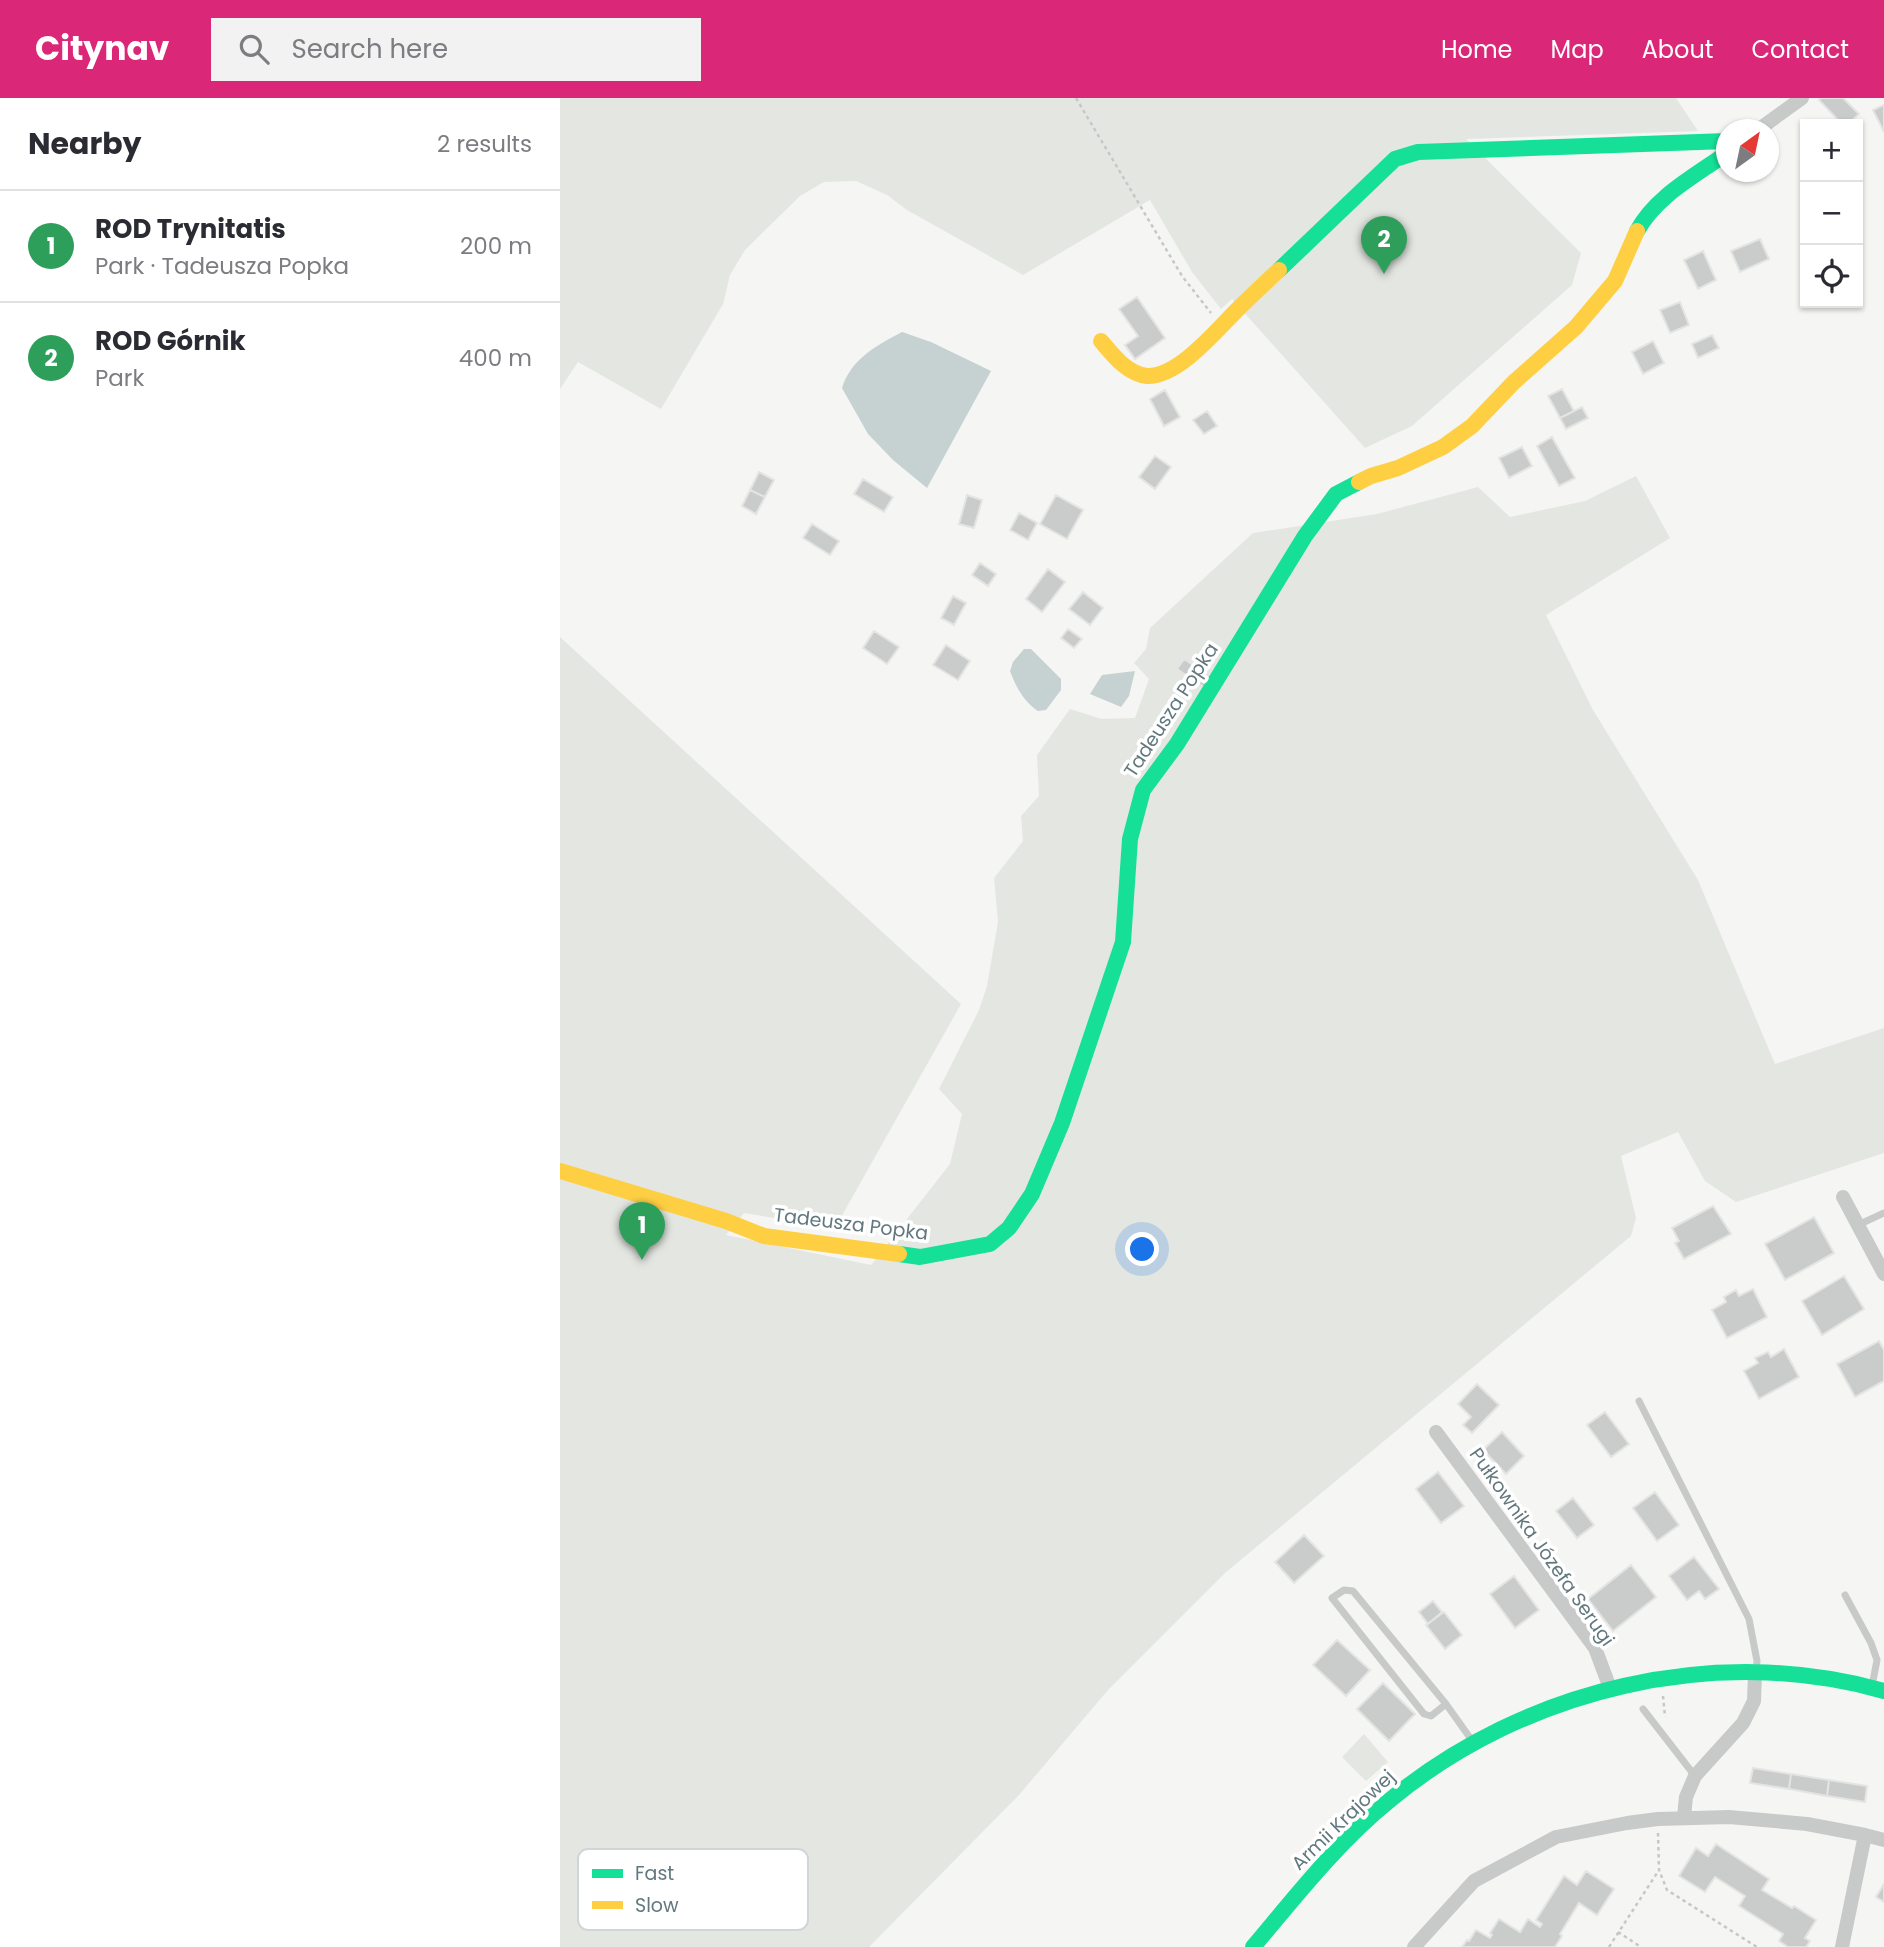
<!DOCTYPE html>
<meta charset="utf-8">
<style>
body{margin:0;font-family:Poppins,sans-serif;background:#f2f2f3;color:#2b2b33}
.controls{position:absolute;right:21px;top:21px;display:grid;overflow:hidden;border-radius:0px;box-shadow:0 2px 5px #0004}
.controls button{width:63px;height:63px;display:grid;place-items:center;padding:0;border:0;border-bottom:2px solid #e1e1e2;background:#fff;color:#2b2b33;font:35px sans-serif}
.compass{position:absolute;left:1156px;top:21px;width:63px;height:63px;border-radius:50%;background:#fff;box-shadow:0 2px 5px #0004;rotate:33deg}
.you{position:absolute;left:583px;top:1152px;width:24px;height:24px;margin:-18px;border:5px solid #fff;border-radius:50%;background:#1a73e8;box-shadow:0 0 0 10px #1a73e833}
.badge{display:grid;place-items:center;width:46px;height:46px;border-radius:50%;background:#db2777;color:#fff;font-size:23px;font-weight:700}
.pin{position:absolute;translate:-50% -58px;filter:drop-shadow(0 2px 4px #0008)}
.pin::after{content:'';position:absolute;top:37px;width:24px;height:21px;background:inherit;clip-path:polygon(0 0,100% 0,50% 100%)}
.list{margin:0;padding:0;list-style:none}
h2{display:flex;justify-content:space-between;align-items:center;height:91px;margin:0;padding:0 28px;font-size:30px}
h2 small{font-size:23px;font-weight:400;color:#7c7c81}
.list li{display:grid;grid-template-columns:46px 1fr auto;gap:21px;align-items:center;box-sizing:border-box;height:112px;padding:0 28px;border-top:2px solid #e1e1e2}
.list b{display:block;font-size:26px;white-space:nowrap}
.list p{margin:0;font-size:23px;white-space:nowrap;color:#7c7c81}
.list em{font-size:23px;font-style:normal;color:#7c7c81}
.icon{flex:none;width:38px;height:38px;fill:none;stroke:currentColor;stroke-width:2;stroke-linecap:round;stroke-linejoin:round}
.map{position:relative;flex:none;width:1324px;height:1849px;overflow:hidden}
header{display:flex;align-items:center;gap:42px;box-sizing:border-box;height:98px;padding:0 35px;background:#db2777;color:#fff}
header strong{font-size:33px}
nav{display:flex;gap:38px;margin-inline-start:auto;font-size:24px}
.search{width:490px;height:63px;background:#f2f2f3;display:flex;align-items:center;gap:18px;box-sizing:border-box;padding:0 24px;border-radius:0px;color:#7c7c81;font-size:26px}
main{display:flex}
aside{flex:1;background:#fff}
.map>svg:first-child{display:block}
.green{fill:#e4e7e1}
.water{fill:#c6d2d2}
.building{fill:#cacccc;stroke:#e4e4e4;stroke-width:2}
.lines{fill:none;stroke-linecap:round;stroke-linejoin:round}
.path{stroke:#c6c8c8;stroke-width:2.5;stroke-dasharray:3.5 3.5;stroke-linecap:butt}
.lane{stroke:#c8caca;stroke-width:7}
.street{stroke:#c8caca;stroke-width:14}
.fast{stroke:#16e098;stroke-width:16}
.slow{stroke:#ffcf43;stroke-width:16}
.labels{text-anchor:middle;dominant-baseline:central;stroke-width:7;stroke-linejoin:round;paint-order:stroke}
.street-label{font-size:19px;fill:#62787e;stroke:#fff}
.key{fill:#fff;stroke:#d0d6d8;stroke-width:2}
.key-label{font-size:19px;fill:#62787e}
</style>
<header>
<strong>Citynav</strong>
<div class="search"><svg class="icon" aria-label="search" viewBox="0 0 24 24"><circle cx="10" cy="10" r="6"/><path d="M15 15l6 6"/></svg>Search here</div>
<nav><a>Home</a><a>Map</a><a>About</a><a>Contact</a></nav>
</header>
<main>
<aside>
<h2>Nearby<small>2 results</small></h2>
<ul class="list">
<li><span class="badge" style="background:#2e9e5b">1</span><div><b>ROD Trynitatis</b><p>Park · Tadeusza Popka</p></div><em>200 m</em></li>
<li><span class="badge" style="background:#2e9e5b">2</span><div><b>ROD Górnik</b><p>Park</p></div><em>400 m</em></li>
</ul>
</aside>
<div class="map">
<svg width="1324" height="1849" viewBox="0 0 1324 1849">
<rect width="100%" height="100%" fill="#f5f5f4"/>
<path class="green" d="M0,0H1116L1138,33L906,41L1021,155L1012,187L852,328L805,350L672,201L661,211L632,174L590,102L463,177L347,112L327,97L296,83L264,84L240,98L185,152L170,177L163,206L101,311L18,264L0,291Z
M1076,378L1110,440L986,517L1033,612L1138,782L1215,966L1324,930V1055L1176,1104L1145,1083L1118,1034L1061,1058L1076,1120L1071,1138L665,1475L548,1592L459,1697L309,1849H0V539L401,906L275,1130L184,1115L166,1137L311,1167L390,1066L402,1016L379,991L419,912L427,888L438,824L434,780L463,743L461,718L479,698L477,657L510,611L542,621L575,620L589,581L574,565L586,551L590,530L693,435L817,416L918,389L950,419L1025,403Z
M804,1636L828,1664L806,1683L782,1659Z"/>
<path class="water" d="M342,234L371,244L431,273L367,390L333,362L308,336L282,290C291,261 317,247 342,234Z
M464,551H471L501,581V592L486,612L478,613C464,604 456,589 450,573L453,564Z
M575,573L569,598L561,609L530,596L542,577Z"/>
<path class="building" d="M1261,0H1283L1299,16L1288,26H1282L1259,2Z
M1324,7V34L1313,12Z
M1200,141L1209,161L1180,174L1171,153Z
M1143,153L1156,182L1138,191L1124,162Z
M577,199L605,240L575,261L565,247L578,238L559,211Z
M1120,204L1129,227L1110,235L1100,212Z
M1152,237L1159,250L1138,260L1132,246Z
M1093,243L1104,265L1083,276L1072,254Z
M1002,291L1014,313L1000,320L988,298Z
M605,292L620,319L604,328L590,301Z
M1022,309L1028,320L1006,331L1000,320Z
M647,313L657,328L644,336L633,322Z
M992,339L1015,380L999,388L977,348Z
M962,349L972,368L949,380L939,360Z
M595,358L611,369L595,391L579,379Z
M199,374L214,382L205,399L190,392Z
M303,381L333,399L324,414L294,396Z
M190,392L205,399L196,416L182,408Z
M407,397L422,402L414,430L399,426Z
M496,397L523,412L507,441L480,426Z
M459,415L477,425L468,442L450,432Z
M252,426L279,443L270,457L243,440Z
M420,465L436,476L428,488L412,477Z
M488,471L505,484L482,514L466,501Z
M523,494L543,510L530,527L509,511Z
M393,498L406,505L394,527L381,520Z
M508,531L522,541L514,550L501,540Z
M314,533L339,549L327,566L303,550Z
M386,547L410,563L398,582L373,567Z
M624,561L652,579L645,590L617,571Z
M1153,1108L1171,1136L1124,1161L1115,1145L1119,1143L1112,1130Z
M1254,1119L1274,1155L1225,1182L1205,1146Z
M1284,1178L1304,1211L1262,1237L1242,1203Z
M1193,1191L1207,1219L1167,1240L1152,1212L1166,1204L1164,1199L1176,1192L1179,1198Z
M1319,1243L1324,1252V1283L1295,1299L1277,1266Z
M1224,1251L1239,1279L1199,1301L1184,1273L1198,1265L1195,1260L1208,1254L1211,1259Z
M917,1286L939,1307L912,1335L903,1327L911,1319L898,1306Z
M1045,1314L1069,1346L1051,1359L1027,1327Z
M942,1334L964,1358L946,1376L923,1352Z
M878,1374L904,1408L881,1425L856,1391Z
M1095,1394L1119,1427L1097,1443L1073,1410Z
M1013,1400L1034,1427L1017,1440L996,1413Z
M744,1437L764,1458L734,1485L715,1464Z
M1134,1459L1159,1491L1145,1501L1139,1493L1127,1502L1109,1478Z
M1071,1467L1096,1499L1053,1533L1028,1501Z
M954,1478L979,1512L955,1530L930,1496Z
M873,1503L882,1514L868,1526L859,1514Z
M884,1514L902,1537L885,1551L866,1527Z
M777,1542L810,1572L786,1598L753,1567Z
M823,1585L855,1616L829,1643L797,1611Z
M1193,1670L1231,1676L1229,1691L1190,1685Z
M1231,1676L1269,1682L1267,1698L1229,1691Z
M1269,1682L1307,1688L1305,1704L1267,1698Z
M1156,1746L1209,1781L1202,1792L1232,1810L1234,1808L1256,1822L1245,1840L1250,1843L1246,1849H1228L1219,1843L1223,1836L1179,1808L1185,1798L1155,1779L1145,1794L1119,1778L1136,1750L1148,1758Z
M1026,1773L1054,1791L1037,1817L1019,1805L1000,1836L1002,1838L995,1849H902L907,1842L909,1843L916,1832L930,1840L932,1837L930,1835L939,1821L960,1834L968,1821L980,1829L982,1826L976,1822L1004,1778L1017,1787Z
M1324,1786V1804L1316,1799Z"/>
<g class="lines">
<path class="path" d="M516,0L622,178L651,215
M1103,1598L1105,1619
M1098,1735L1099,1772L1107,1792L1197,1849
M1058,1834L1081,1849
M1049,1849L1099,1772"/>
<path class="lane" d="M1298,1127L1324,1115
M1079,1303L1189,1521L1197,1563L1196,1573
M1285,1497L1311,1545L1317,1562L1312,1588
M886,1606L871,1618L864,1616L772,1500L784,1492L793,1493L886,1606L913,1644
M1083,1611L1135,1678"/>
<path class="street" d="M1198,32L1242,0
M1283,1099L1324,1176
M876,1334L1035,1550L1050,1590
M1124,1719L1126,1699L1135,1678L1183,1625L1194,1603L1195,1575
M854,1849L914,1783L996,1739L1067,1725L1098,1721L1169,1719L1247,1726L1305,1737L1324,1742
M1282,1849L1305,1737"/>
<path class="fast" d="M1077,133C1096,98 1135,78 1167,55
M719,172L835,61L858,54L1167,43
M339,1156L360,1159L430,1146L449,1130L472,1096L502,1025L563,844L570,741L583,692L617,646L745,438L776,396L799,384
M693,1849C736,1798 778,1744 830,1702C964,1591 1156,1545 1324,1593"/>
<path class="slow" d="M541,243C553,257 567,276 587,278C618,279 656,233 676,213C690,199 705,185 719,172
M799,384L811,378L838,370L883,349L912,328L954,284L1016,229L1055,183L1077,133
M0,1073L166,1123L204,1138L339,1156"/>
</g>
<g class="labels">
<g class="street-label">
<text transform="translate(611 612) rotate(-57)">Tadeusza Popka</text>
<text transform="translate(291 1126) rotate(7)">Tadeusza Popka</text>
<text transform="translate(982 1449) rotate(55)">Pułkownika Józefa Serugi</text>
<text transform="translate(783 1722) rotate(-44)">Armii Krajowej</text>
</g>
</g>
<rect x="18" y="1751" width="230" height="81" rx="10" class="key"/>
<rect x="32" y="1771" width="31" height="9" fill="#16e098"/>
<rect x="32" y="1803" width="31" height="8" fill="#ffcf43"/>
<g class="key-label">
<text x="75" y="1782">Fast</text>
<text x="75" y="1814">Slow</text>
</g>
</svg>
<div class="controls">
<button>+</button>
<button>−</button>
<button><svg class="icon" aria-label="locate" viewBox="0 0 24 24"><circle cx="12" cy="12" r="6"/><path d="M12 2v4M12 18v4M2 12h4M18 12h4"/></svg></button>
</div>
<svg class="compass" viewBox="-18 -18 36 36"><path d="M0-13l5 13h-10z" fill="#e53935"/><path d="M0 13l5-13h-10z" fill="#7c7c81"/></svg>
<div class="you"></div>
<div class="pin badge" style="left:82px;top:1162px;background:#2e9e5b">1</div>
<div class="pin badge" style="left:824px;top:176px;background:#2e9e5b">2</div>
</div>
</main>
